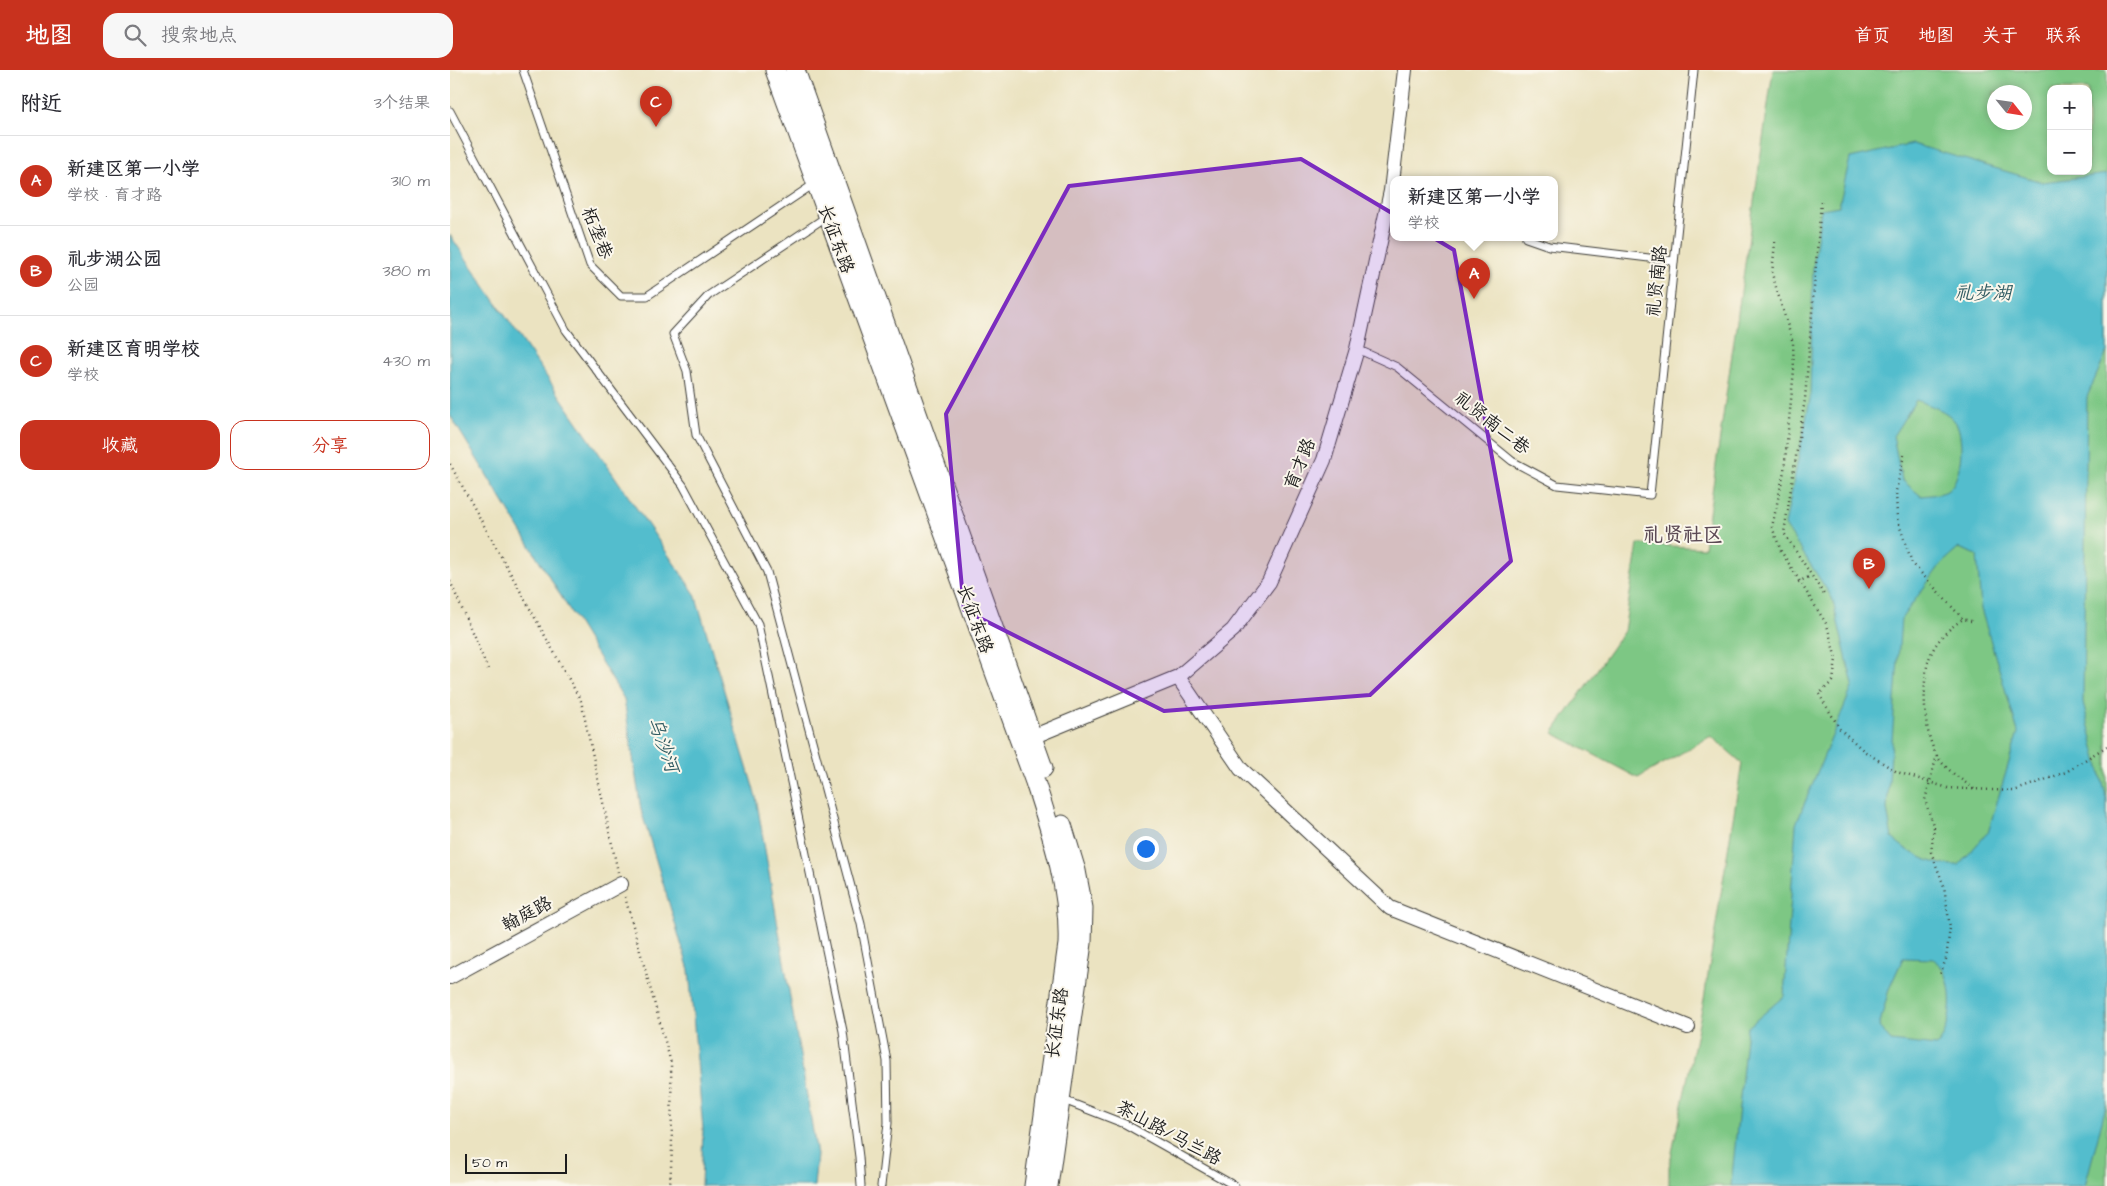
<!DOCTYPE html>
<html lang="zh">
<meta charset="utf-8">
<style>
body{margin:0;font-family:"Architects Daughter","LXGW WenKai TC",sans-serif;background:#f7f7f7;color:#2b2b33}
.controls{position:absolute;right:15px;top:15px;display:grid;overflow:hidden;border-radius:10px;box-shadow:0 2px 8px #0003}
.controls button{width:45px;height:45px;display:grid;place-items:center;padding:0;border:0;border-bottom:1px solid #e1e1e2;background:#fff;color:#2b2b33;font:25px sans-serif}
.compass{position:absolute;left:1537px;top:15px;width:45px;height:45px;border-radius:50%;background:#fff;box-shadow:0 2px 8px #0003;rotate:120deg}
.scale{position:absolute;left:15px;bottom:12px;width:102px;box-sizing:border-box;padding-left:5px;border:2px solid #1c1c1c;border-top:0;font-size:14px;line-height:18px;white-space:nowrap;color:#1c1c1c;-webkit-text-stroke:4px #fbf7ec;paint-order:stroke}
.you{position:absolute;left:695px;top:778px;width:18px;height:18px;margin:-12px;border:4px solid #fff;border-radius:50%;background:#1a73e8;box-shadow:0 0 0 8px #1a73e833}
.badge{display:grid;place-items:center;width:32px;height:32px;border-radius:50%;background:#c8321e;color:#fff;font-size:16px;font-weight:700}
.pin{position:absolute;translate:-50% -41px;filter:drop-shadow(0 1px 2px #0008)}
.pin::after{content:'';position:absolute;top:26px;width:18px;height:15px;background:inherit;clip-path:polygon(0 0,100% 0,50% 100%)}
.popup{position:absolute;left:940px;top:106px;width:168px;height:65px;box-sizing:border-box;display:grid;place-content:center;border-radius:10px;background:#fff;filter:drop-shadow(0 1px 4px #0005);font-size:16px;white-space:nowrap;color:#7c7c81}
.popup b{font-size:19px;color:#2b2b33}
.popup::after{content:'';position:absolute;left:50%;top:100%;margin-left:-10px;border:10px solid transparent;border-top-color:#fff}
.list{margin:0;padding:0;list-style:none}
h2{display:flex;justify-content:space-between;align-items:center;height:65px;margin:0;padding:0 20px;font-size:21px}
h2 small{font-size:16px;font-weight:400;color:#7c7c81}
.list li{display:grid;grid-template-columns:32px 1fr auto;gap:15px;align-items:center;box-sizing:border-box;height:90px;padding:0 20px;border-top:1px solid #e1e1e2}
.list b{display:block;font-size:19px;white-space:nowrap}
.list p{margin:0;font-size:16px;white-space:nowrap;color:#7c7c81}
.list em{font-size:16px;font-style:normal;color:#7c7c81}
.actions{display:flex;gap:10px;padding:15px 20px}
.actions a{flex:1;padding:11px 0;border:1px solid #c8321e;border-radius:15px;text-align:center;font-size:18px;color:#c8321e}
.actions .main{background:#c8321e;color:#fff}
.icon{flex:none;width:28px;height:28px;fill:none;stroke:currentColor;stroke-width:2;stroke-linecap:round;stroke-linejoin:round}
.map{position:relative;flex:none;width:1657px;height:1116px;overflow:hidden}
header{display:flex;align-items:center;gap:30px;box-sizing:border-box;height:70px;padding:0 25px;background:#c8321e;color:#fff}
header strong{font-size:24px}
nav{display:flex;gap:28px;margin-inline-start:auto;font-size:18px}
.search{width:350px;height:45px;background:#f7f7f7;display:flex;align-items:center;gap:12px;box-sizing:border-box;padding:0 18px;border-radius:15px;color:#7c7c81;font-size:19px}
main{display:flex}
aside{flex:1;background:#fff}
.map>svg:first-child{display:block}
.green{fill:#7dc784;stroke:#4c7250;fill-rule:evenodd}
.water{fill:#52bdcd;stroke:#376c74;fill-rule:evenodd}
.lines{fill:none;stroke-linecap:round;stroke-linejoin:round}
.service-casing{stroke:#3b3a35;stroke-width:9}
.minor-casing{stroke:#3b3a35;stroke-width:16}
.secondary-casing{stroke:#3b3a35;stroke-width:21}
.path{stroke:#3b3a35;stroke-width:2.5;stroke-dasharray:1 4;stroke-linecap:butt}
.service{stroke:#fff;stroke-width:7}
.minor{stroke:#fff;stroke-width:14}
.secondary{stroke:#fff;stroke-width:19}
.path-bridge{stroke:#3b3a35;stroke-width:2.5;stroke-dasharray:1 4;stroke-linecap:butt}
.marked{fill:#7b2cbf;fill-opacity:0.2;stroke:#7b2cbf;stroke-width:4;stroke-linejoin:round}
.labels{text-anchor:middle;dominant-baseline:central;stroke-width:4;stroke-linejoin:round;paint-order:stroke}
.street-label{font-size:18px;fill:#1c1c1c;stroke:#fbf7ec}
.water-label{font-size:19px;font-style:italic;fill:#325c63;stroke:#fbf7ec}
.quarter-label{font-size:20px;font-weight:bold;fill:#5c4a55;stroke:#fbf7ec}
</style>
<header>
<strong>地图</strong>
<div class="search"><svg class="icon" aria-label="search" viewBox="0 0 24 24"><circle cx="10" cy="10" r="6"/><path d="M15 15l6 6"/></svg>搜索地点</div>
<nav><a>首页</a><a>地图</a><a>关于</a><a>联系</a></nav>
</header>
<main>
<aside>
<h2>附近<small>3个结果</small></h2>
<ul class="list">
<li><span class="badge">A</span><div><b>新建区第一小学</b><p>学校 · 育才路</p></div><em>310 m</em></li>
<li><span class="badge">B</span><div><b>礼步湖公园</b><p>公园</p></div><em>380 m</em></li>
<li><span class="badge">C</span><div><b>新建区育明学校</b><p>学校</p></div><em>430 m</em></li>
</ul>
<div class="actions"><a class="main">收藏</a><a>分享</a></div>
</aside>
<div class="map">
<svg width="1657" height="1116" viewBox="0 0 1657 1116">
<rect width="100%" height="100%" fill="#fbf7ec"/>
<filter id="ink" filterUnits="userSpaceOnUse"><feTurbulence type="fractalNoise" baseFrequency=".02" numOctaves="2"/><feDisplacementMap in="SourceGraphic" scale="10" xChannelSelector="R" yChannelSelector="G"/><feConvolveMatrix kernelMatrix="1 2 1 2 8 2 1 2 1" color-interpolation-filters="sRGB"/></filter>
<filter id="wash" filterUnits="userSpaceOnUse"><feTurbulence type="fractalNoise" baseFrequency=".0096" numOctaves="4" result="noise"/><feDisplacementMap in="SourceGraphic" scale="20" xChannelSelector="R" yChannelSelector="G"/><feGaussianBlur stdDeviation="1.12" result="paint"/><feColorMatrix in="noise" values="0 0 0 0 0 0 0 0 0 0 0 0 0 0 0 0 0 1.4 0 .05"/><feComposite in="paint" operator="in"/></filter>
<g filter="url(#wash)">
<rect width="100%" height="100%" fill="#ebe3c1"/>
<path class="green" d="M1323,0H1657V1116H1219V1097L1254,929L1292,693L1261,666L1188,708L1103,663L1174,561L1188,474L1254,478ZM1601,19H1638V101H1601ZM1544,22H1574V52H1544Z"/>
<path class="water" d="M1463,74L1592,112L1657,104V281L1637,327L1633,632L1657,730V1032L1635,1116H1281L1297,958L1334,926L1346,754L1403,615L1382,528L1335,455L1360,329L1363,199L1371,139L1389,136L1400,88ZM1466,330C1480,336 1498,340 1506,353C1515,367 1512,415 1495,422C1488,425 1479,425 1471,426L1452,410L1443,366ZM1509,478L1527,485L1531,539L1568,662L1538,762L1509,795C1482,796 1462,785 1442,768L1437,739L1451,549L1491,494ZM1453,888L1484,889C1488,894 1494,899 1496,905C1504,928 1501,958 1487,976L1441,971L1429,957L1439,919Z
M0,165L245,524L306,727L367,1085L364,1116H251L253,1059L239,900L191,740L174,629L0,345Z"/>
</g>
<g filter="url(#ink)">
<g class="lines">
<defs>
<path id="service" d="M73,0L140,195L171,226H197L364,114
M0,41L116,260L233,415L308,554L393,961L409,1087L411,1116
M376,147L259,225L223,264L237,301L246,365L317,502L411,854L437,991L438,1053L431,1116
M1076,168L1099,176L1224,191
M907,279L947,297L1062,391L1107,415L1200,425L1244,0
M611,1029L675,1054L785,1116"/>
<path id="minor" d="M728,607L791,699L940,838L1238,957
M582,667L728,607L783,560L819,512L874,390L907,279L941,121L955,0
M0,907L171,814"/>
<path id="secondary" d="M325,0L585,712C602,765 620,817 618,874L584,1116
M345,0L593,698
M598,1116L632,873L633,838L626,801L612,755"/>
</defs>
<use href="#service" class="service-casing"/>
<use href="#minor" class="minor-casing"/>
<use href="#secondary" class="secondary-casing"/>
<path class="path" d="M1371,132L1355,329L1334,463L1375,526
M1325,172L1322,204L1343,273L1344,300L1334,401L1322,457L1331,481L1377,555L1386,589L1383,611L1369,624
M1454,385L1446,421L1447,448L1462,493L1513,549
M0,394L131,631L168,802
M0,511L38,599
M1348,512L1361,506
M1487,685L1475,730L1484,758L1481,782L1494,816L1500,858L1496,889L1489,907
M1524,719C1511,709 1496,700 1487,686C1479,672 1476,653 1475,638C1473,597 1477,573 1513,549L1525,552
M175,827L221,993L222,1079L220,1116"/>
<use href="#service" class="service"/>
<use href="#minor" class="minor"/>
<use href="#secondary" class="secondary"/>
<path class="path-bridge" d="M1369,624L1390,659L1414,681L1447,702L1498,718L1564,721L1616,702L1657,676"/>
</g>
</g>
<path class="marked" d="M851,89L1004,180L1061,491L920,625L714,641L514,540L496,344L619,116Z"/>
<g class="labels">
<g class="street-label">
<text transform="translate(147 163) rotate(68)">柘垄巷</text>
<text transform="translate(386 169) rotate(70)">长征东路</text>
<text transform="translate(1207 211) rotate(-84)">礼贤南路</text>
<text transform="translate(1042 353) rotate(38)">礼贤南二巷</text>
<text transform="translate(850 394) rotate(-68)">育才路</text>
<text transform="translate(525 549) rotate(70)">长征东路</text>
<text transform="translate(77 844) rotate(-28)">翰庭路</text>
<text transform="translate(607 953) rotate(-82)">长征东路</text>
<text transform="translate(719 1063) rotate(28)">茶山路/马兰路</text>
</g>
<g class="water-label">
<text x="1533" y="223">礼步湖</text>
<text transform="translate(213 675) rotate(71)">乌沙河</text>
</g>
<g class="quarter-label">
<text x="1233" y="465">礼贤社区</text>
</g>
</g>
</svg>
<div class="controls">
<button>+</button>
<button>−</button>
</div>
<svg class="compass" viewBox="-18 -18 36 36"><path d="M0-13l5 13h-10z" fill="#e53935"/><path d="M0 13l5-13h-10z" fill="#7c7c81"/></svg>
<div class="scale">50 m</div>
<div class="you"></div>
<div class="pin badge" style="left:1024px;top:229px">A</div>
<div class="popup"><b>新建区第一小学</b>学校</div>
<div class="pin badge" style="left:1419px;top:519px">B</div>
<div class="pin badge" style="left:206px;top:57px">C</div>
</div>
</main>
